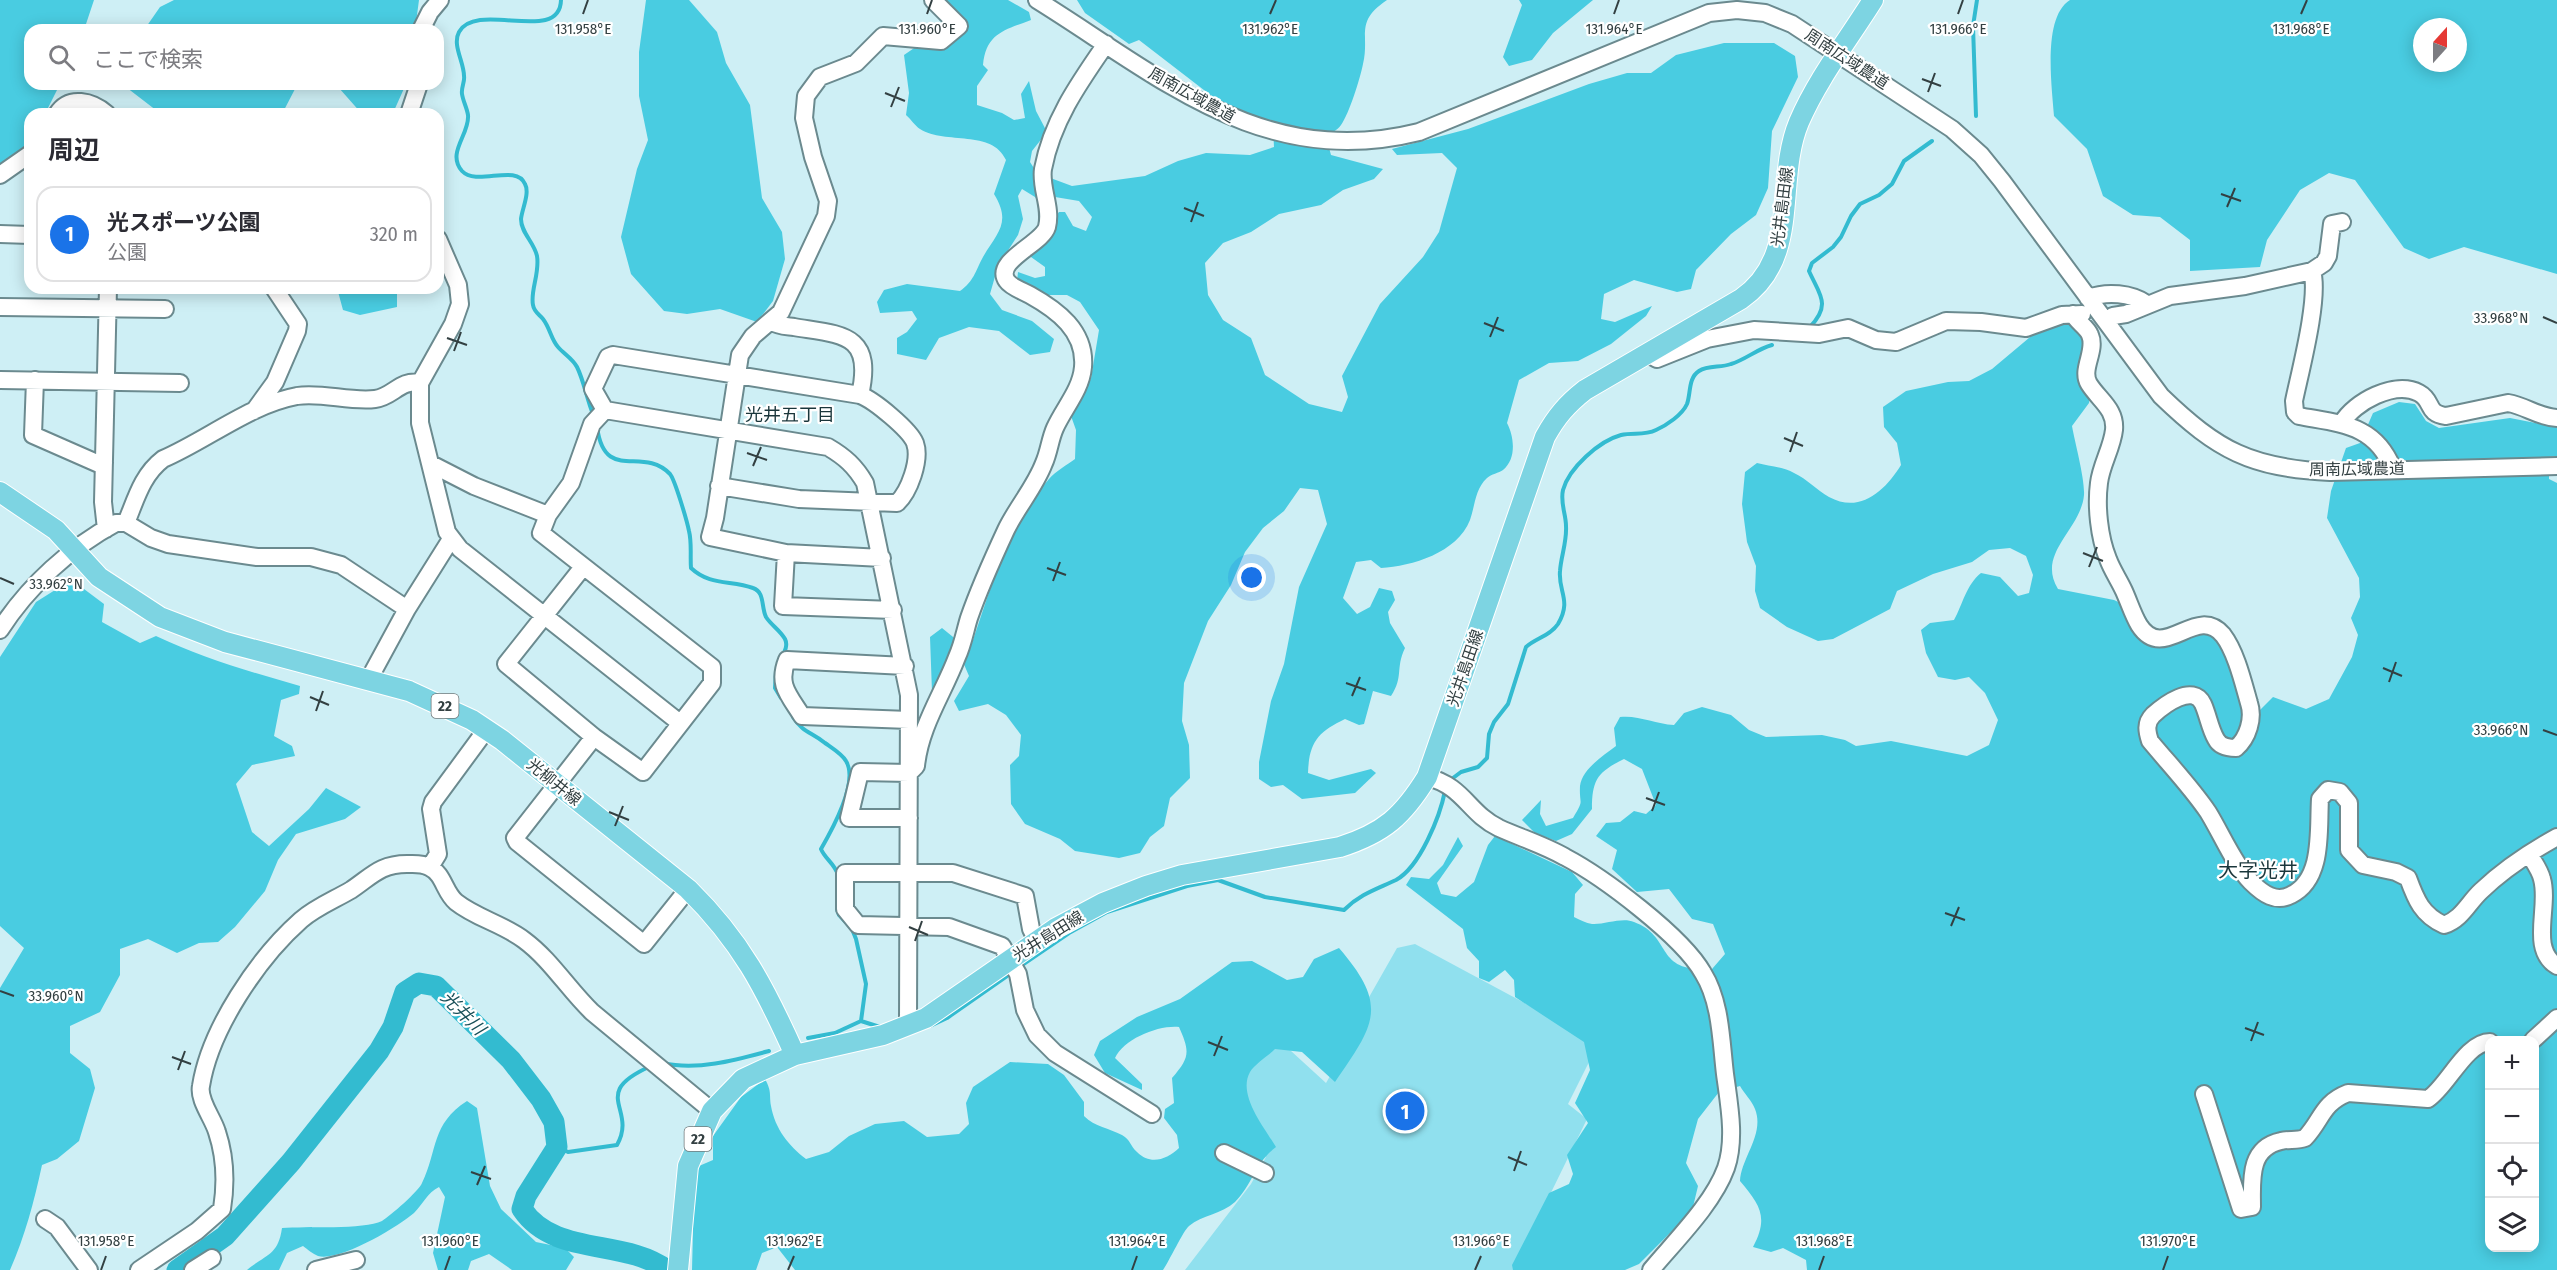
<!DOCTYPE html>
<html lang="ja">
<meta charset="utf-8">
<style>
body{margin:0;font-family:"Fira Sans Condensed","Noto Sans JP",sans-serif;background:#f2f2f3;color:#2b2b33}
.controls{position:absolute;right:18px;bottom:18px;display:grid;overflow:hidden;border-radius:12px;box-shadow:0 3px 15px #0003}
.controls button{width:54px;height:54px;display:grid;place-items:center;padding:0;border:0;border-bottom:2px solid #e1e1e2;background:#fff;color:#2b2b33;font:30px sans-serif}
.compass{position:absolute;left:2413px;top:18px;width:54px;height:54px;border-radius:50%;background:#fff;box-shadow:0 3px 15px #0003;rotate:21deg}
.you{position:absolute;left:1252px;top:578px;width:21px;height:21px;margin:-15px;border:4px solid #fff;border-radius:50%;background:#1a73e8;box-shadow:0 0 0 9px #1a73e833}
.badge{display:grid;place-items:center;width:39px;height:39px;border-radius:50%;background:#1a73e8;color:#fff;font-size:20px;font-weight:700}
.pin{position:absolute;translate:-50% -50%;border:3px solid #fff;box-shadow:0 2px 6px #0006}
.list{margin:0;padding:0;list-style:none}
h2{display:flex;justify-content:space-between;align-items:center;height:78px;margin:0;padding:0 24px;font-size:26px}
h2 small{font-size:20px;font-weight:400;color:#7c7c81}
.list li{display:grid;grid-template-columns:39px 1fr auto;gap:18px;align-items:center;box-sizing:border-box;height:96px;margin:0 12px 12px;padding:0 12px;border:2px solid #e1e1e2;border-radius:18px}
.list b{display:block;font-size:22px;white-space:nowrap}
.list p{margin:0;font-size:20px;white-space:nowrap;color:#7c7c81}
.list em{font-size:20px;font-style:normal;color:#7c7c81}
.icon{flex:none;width:33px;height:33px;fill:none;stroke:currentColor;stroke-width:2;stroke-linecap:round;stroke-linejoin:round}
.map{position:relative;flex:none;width:2557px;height:1270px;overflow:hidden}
.search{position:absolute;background:#fff;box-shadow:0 3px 15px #0003;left:24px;top:24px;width:420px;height:66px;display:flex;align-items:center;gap:15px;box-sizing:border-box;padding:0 21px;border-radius:18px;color:#7c7c81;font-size:22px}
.panel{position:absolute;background:#fff;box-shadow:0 3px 15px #0003;left:24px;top:108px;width:420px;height:186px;border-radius:18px}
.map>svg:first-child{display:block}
.green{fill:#90e0ee}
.forest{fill:#49cce1;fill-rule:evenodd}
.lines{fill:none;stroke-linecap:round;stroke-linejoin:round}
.stream{stroke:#33bbd0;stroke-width:4}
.river{stroke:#33bbd0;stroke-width:21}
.minor-casing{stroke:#6b8a8f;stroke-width:20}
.major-casing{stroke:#fff;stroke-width:22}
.minor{stroke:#fff;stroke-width:16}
.major{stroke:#7dd4e2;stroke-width:20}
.ticks{fill:none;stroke:#334042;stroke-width:2}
.labels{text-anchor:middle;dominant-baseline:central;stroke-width:4.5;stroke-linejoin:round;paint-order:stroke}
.shield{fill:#fff;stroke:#70797b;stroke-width:1.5}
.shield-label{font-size:15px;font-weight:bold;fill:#334042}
.street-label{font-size:16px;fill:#334042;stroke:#fff}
.neighbourhood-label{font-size:18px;fill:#1a363b;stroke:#fff}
.water-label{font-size:18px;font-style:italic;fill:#195059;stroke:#fff}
.quarter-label{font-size:20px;fill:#1a363b;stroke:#fff}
.ticks-label{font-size:15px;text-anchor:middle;fill:#334042;stroke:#fff;stroke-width:4.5;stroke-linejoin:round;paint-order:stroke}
</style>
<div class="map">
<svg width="2557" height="1270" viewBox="0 0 2557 1270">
<rect width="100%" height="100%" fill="#ceeff5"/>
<path class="green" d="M1415,944L1584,1035L1590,1060L1568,1104L1587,1119L1521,1254L1526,1270H1185L1251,1184L1266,1157L1225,1101L1268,1030L1326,1083L1359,1026L1368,999L1397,948Z"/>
<path class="forest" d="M0,0H94L84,30H30V84H60L45,114H30V142L0,164Z
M174,0H419L415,30H144L160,7Z
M646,0H689L717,32L726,63L750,105L762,198L782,232L785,259L773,301L757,322L720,309L687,314L664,311L631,274L621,237L637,169L648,140L639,96V52Z
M946,0H1008L1029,12L1031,20C1005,30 986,33 983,65L988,70L977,86V105L1002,113L1014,120L1025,118L1021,94L1029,81L1036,111L1047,132L1032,151L1030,162L1037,173L1072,186L1145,176L1178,161L1206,153L1250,155L1274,147L1273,128L1213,97L1139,40L1129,44L1085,13L1077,0H1387C1354,22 1370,35 1363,64C1360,79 1349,114 1341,125C1338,130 1330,133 1326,137L1331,155L1383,169L1374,179L1343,190L1321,205L1279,214L1251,232L1223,243L1205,263L1208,295L1223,320L1251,338L1265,375L1309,404L1342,412L1348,397L1342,376L1380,304L1423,257L1439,232L1457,168L1442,153L1397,155L1392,149L1468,129L1589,84L1627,73H1651L1676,55L1724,43H1774L1795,56L1798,77L1772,131L1768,188L1756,215L1731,234L1696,270L1691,289L1677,292L1634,280L1604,294L1601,319L1615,322L1652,306L1646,316L1611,344L1578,361L1549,363L1519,380L1507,423C1514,436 1517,459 1503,470C1499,473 1491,474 1487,478C1475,489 1475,506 1470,520C1457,553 1412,566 1381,568L1371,560L1356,562L1343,598L1357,614L1370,607L1379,588L1392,591L1395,600L1388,612L1390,623L1405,648C1395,669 1404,676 1391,696L1373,691L1364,724L1359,725L1345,719C1318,732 1309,742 1308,773L1329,780L1371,769L1376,773L1355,793L1302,799L1283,785L1271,787L1259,779V762L1271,701L1284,664L1299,587L1327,524L1318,490L1300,488L1284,511L1263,528L1245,552L1231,585L1208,621L1184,683L1182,721L1189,745L1190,778L1170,798L1164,826L1150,837L1140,853L1119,858L1075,851L1060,839L1025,824L1011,804L1010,765L1019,756L1021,735L1006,715L988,704L959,711L954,701L969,676L963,662L932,692L930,637L942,628L958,641L972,643C991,587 1009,524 1049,479C1056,471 1067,465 1075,459L1076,430L1071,416L1091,378L1099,330L1080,302L1067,295H1042L1017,281L1018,272L1035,278L1045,276V267L1031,257V251L1059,212H1065L1073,226L1086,231L1092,217L1079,201L1055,197L1051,202L1041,207L1035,197L1022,189L1018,196L1023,219L1018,235L998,266L990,294L1002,310L1032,321L1054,339L1050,352L1030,355L999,331L969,327L939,338L926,360L897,354V338L907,332L917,319L912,311L880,313L877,302L884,290L907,284L960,291C974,281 975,272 983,257C997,233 1012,223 994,194L1006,160C992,129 946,145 920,129C915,126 911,119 906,115L909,93L904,55L958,18Z
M1519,0H1593L1553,33L1532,60L1509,66L1503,57L1522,5Z
M2070,0H2557V274L2464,247L2429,259L2404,248L2355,180L2329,173L2300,190L2267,240L2260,267L2190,271V240L2160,217L2133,215L2103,196L2087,149L2054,116C2052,87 2042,17 2070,0ZM2422,27H2458V63H2422Z
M122,84H307L295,89L282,114H161Z
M331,84H406L393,113L362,114L339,88Z
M337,288H397V307L360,315L343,310Z
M2063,321L2075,323L2087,341L2090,395L2089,403L2072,426C2075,443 2085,479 2084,495C2081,530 2036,553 2058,589L2114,600L2144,614L2162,645L2193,632L2209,633L2224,649L2257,713L2273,697L2306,709L2329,699L2352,657L2358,635L2351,618L2360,597L2359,578L2327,518L2331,491L2346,448L2360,443L2373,413L2399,402L2415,404L2426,421L2439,428L2510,418L2557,427V456L2549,457V479L2557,483V1270H1807L1806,1260L1783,1248L1771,1252L1753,1247C1769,1217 1760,1205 1740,1181C1741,1158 1765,1134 1755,1109C1752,1101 1744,1093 1740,1086L1719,1092L1698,1119L1686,1163L1698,1186L1692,1211L1639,1264L1625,1270H1513L1512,1265L1549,1193L1569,1184L1573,1174L1567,1155L1588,1123L1575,1103L1590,1070L1584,1042L1515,997L1514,980L1505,970L1489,982L1479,978V961L1467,948L1463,929L1406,885L1411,877L1429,879L1443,865L1458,837L1463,846L1437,883L1441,894L1456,897L1474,882L1488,845L1495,836L1572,872L1583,885L1575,894L1574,917C1580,920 1586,923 1592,924C1604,925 1622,917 1634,922C1674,937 1653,973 1712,969L1725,954L1713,924L1692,919L1669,889L1637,892L1612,869L1617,850L1596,836L1606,823L1620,822L1634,811L1646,814L1656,805L1642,769L1624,759C1598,772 1592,779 1592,809L1572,834L1556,841L1535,833L1522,820L1541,800L1540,814L1546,826L1573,818C1585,798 1579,806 1580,786C1582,769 1603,756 1616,746L1614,728L1620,717C1639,715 1655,724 1674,725L1684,713L1702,707L1731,715L1749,730L1766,737L1822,735L1845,740L1856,746L1891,741L1967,756L1989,745L1998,720L1985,693L1969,677L1955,680L1938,677L1926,653L1921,630L1930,623L1954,620C1963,604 1966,585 1981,573L2000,577L2018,596L2029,593L2033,575L2026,556L2010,548L1989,550L1972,562L1933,574L1897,591L1890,609L1833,639L1818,641L1787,627L1760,608L1755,591L1756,566L1747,542L1742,504L1745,472L1757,463C1769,466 1783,467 1794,473C1807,479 1817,490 1829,497C1860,514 1885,491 1901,465L1897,443L1884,427L1883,407L1906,391L1948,382L1969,381L1992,369L2035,333ZM2490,1040H2534V1248H2490Z
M63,585L80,586L104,604L102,622L140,643L156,636C202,658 251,672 300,686L299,694L281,700L274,736L292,746L295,756L252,765L236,784L252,832L269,846L309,809L326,788L361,807L345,819L296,834L278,860L265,891L235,927L218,942L199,943L177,953L148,939L120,949V975L100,1012L70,1026V1053L90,1069L95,1088L79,1141L57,1159L42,1165C34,1202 25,1236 10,1270H0V988L24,948L0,926V657L36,602Z
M1339,948C1389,1006 1375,1024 1335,1082L1302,1052L1275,1049C1268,1056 1255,1064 1250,1072C1237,1095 1265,1128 1276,1147C1254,1164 1253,1184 1235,1202C1222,1214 1202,1215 1189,1226C1183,1231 1170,1260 1163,1270H795L777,1247L762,1253L756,1270H692L694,1189L699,1166L713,1160V1136L741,1097L765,1079C772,1092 769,1093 771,1106C775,1129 789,1146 806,1159L829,1152L849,1136L875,1124L904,1121L927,1137L959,1134L969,1124L966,1103L973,1087L1010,1062L1048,1064L1064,1075L1084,1102V1116C1095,1127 1109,1128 1122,1135C1131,1140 1130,1146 1137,1152C1151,1166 1167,1159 1179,1148L1177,1135L1164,1118L1165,1109L1174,1103L1172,1078C1190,1057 1190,1052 1179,1027C1158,1025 1124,1039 1115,1058L1142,1084V1090L1105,1073L1094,1055L1100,1041L1137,1017L1180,999L1232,962L1252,961L1287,980L1303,977L1314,959Z
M467,1101L477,1108L490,1186L501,1209L536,1242L565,1248L574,1257L566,1270H512L489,1254L471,1261L468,1270H438L433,1253L445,1197L439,1187C427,1193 423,1204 414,1213C398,1227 339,1262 318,1256C313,1254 307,1249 303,1246L287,1253L279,1270H247C266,1254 278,1256 282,1228C305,1226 364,1230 382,1221C390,1216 419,1191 422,1183C438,1150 431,1124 467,1101Z"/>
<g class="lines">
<path class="stream" d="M561,0C560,45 477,0 459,32C452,45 464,62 464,76C465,82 461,87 462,94C463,101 467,108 468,115C470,134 446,153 462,171C477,187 516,163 525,184C530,193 522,209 521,219C521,233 534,242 537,256C540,273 530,291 533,305C534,312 539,314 543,319C550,328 551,339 558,347C564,354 573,359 577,367C584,381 587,400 593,414
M1976,116L1973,26L1977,0
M1810,327C1832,304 1819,294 1809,271L1812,263L1833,247L1841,237L1851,216L1860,204L1879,195L1892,184L1904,161L1932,141
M597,427C605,484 642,445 670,474C675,480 687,521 689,531C692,543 690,556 691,568C710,586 731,580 753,588C765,592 761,607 766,617C771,625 780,630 785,639C788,645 785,651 782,657
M776,672L775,688L781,698
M793,717C803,733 812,732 825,743C832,748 842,754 846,761C859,782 832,830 821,849C825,859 835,864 838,875
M1449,781L1461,772L1478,767L1487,758L1489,734L1494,722L1508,704L1526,647C1536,638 1550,636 1558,624C1572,600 1558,592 1560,571C1561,556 1567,542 1566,526C1566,514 1560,503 1563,490C1569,468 1599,441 1621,435C1633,432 1644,436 1656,430C1667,425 1682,415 1687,404C1691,393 1688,378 1699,371C1708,365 1721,368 1731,364C1745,360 1757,349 1772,345
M837,909L839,915L852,929L856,939L866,984L861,1021
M1022,965L1069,933L1107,912L1187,886L1218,880L1265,897L1344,910C1360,894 1377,889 1396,880C1420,867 1440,816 1445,791
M930,1026L947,1018L1007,976
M808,1038L835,1033L861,1021L883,1028
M663,1063C697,1071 736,1060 769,1051
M557,1147L568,1152L617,1145C638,1108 588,1094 651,1066"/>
<path class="river" d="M177,1270L225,1236L291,1162L379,1051L393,1027L405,992L419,983L436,986L511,1060L541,1099L554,1122L557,1147L526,1196L522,1209C554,1257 624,1238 667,1270"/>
<defs>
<path id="minor" d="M1037,0C1161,77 1263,171 1419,132L1709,13L1737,10L1765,13L1792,24L1952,129L1981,155L2002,181L2161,396C2218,451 2251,468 2330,472L2557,466
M421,30L430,12L440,0
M57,114C69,95 92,101 107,114
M409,114L419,84
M0,175L30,154
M0,234L30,235
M438,239L458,285L460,304L453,324L420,383V423L447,532L460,549L680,723
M2312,271C2320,297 2300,372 2294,401L2295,412L2299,416C2341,424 2375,424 2393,469
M2088,298C2107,291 2131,293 2147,304
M0,307L165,309
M2073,314C2077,322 2087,327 2090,335C2097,351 2080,369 2089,384C2099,400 2116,409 2114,430C2112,448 2101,465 2099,483C2096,506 2099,537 2108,559C2112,570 2119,580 2124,591C2129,602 2133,615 2139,625C2164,664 2196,603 2223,635C2236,652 2243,682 2249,703C2254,718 2248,738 2236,748C2228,748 2220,747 2216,739C2210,729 2208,715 2203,704C2193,683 2164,705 2153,715C2145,723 2147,732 2150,741C2169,764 2191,787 2208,812C2221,833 2235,866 2251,882C2263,894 2276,903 2291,895C2324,879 2318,830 2320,799L2328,790L2340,792L2349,803V850L2363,865L2396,872L2408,878C2416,900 2422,915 2444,925C2462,919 2468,903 2481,891C2503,870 2530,852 2557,837
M2113,316L2126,314L2170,296L2245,286L2312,271L2324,263L2328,256L2332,224L2342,222
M772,322C778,326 786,326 794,327C842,335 874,333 860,395
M1648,354L1657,359L1707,339L1754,330L1819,334L1848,328L1876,340L1896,342L1946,321L1981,322L2026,328L2062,315L2082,314
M0,380L180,383
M35,380L33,435L99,464L104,463
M605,410L593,389L608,357L613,355L860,395C874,400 910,430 915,443C921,460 909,492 897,503L799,499L719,486
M254,411L275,382L297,331L298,324L274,288
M2342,423C2354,402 2395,380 2419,393C2434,401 2425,413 2446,416L2508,403C2526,406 2538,417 2557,418
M431,464L474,486L548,515
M126,523C136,499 142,475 163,459C207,440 249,405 297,396C322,392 349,402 375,399C393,397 400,379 420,383
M106,529L103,502L108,288
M786,553L783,606L893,610
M882,558L786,553L710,537L715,518L740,355L753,336L781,312L826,216L828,201L813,157L804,118L806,96L820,77L856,63L883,36L941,41L959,26L933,0
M583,567L506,664L594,737L643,772L712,683V667L541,533L548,515L571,483L592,424L605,410L828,447C845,457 855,466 865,483L909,695L908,1025
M0,630C28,586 71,547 116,523H126L151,538L168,544L257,557H311L341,565L407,609
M905,666L787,660C777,685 789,695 802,716L909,720
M369,679L407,609L451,539
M594,737L515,838L517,842L644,944L688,889
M1427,777C1464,786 1468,813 1499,828C1521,838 1544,845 1565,857C1603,877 1682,936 1703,973C1721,1002 1721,1041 1725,1074C1729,1104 1736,1139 1726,1168C1713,1204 1675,1241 1651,1270
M909,818H849L860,772L909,773L916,766C920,726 943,694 957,657C963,644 965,631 969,618C979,589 993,558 1006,530C1017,507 1035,487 1044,463C1049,452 1050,439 1055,428C1064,408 1081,390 1083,367C1086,331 1057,310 1030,295C1023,291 1011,287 1007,281C993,261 1042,244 1047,227C1052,207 1040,188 1043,169C1052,121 1079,83 1106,44
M2529,854C2533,861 2540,870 2542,879C2550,907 2529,949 2557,966
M430,867L438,854L431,809L433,802L486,730
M1037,941L1031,929L1025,896L953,873H845V909L858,925L949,927L1002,946L1018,974L1025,1010L1037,1035L1055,1053L1152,1114
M2533,1040L2557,1018
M2204,1094L2241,1209L2252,1207C2252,1181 2248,1148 2281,1141C2289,1139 2297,1141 2305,1138C2322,1120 2322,1103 2348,1093L2428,1099C2447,1087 2466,1042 2490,1042
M1224,1153L1265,1173
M45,1219L57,1227L89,1270
M139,1270L197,1231L222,1209C226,1184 225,1156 217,1132C213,1118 198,1100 201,1086C210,1029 258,958 301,920C316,907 334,900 351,890C372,876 380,864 407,864C414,864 422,863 429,867C444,874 444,892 456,902C476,918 503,924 524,940C551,960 568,989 592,1012L712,1111
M193,1270L212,1258
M316,1270L356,1260"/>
<path id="major" d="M0,492L56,530L99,577L160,617L225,642L409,691L472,720L502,740L688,889C741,941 765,988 795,1055
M678,1270L688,1166L712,1111L743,1079L795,1055L883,1035L926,1018L1056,928L1103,903L1146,886L1182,875L1340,847C1384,833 1403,816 1427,777L1545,437C1556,417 1567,404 1585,390L1741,299C1802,257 1774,182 1799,122C1818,78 1848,40 1873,0"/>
</defs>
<use href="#minor" class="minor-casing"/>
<use href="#major" class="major-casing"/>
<use href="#minor" class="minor"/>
<use href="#major" class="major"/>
</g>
<path class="ticks" d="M583,14L588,0M927,14L932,0M1270,14L1276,0M1614,14L1619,0M1958,14L1963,0M2301,14L2307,0M1922,79L1941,86M1928,92L1935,73M885,93L905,101M891,107L899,87M2221,194L2241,201M2227,207L2235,188M1184,208L1204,216M1191,222L1198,202M2543,317L2557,323M1484,323L1504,331M1490,337L1498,317M447,338L467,345M454,351L461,332M1784,438L1803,446M1790,452L1797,432M747,453L767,460M753,466L761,447M2083,553L2103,561M2089,567L2097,547M1047,568L1066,575M0,578L14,584M1053,581L1060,562M2383,668L2402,676M2389,682L2396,662M1346,683L1366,690M1352,696L1360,677M310,697L329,705M316,711L323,691M2543,730L2557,735M1646,798L1665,805M1652,811L1659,792M609,812L629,820M615,826L623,806M1945,913L1965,920M1951,926L1959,907M909,927L928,935M915,941L922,921M0,991L14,996M2245,1028L2264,1035M2251,1041L2258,1022M1208,1042L1228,1050M1214,1056L1222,1036M172,1057L191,1064M178,1070L185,1051M1508,1157L1527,1165M1514,1171L1521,1151M471,1172L491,1179M477,1185L485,1166M101,1270L106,1256M445,1270L450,1256M788,1270L794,1256M1132,1270L1137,1256M1475,1270L1481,1256M1819,1270L1824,1256M2163,1270L2168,1256"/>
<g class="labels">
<g class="shield">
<rect x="431.5" y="694" width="27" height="24" rx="4.5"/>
<rect x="684.5" y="1127" width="27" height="24" rx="4.5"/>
</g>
<g class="shield-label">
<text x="445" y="706">22</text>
<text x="698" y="1139">22</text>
</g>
<g class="street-label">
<text transform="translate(1847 59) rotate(33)">周南広域農道</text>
<text transform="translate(1192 95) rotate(29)">周南広域農道</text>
<text transform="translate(1782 207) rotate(-83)">光井島田線</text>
<text transform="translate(2357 469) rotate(-1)">周南広域農道</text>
<text transform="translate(1465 668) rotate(-71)">光井島田線</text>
<text transform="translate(554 782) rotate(39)">光柳井線</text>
<text transform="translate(1048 936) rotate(-32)">光井島田線</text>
</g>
<g class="neighbourhood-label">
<text x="790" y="415">光井五丁目</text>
</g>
<g class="water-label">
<text transform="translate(463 1013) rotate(45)">光井川</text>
</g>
<g class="quarter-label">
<text x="2258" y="870">大字光井</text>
</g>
</g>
<g class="ticks-label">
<text x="583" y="34">131.958°E</text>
<text x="927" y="34">131.960°E</text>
<text x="1270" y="34">131.962°E</text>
<text x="1614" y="34">131.964°E</text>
<text x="1958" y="34">131.966°E</text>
<text x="2301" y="34">131.968°E</text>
<text x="2501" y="323">33.968°N</text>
<text x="56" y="589">33.962°N</text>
<text x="2501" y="735">33.966°N</text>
<text x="56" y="1001">33.960°N</text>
<text x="106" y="1246">131.958°E</text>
<text x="450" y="1246">131.960°E</text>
<text x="794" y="1246">131.962°E</text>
<text x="1137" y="1246">131.964°E</text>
<text x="1481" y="1246">131.966°E</text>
<text x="1824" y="1246">131.968°E</text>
<text x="2168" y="1246">131.970°E</text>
</g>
</svg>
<div class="controls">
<button>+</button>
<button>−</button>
<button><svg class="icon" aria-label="locate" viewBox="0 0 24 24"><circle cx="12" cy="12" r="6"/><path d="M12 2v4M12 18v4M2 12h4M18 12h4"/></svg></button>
<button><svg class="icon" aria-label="layers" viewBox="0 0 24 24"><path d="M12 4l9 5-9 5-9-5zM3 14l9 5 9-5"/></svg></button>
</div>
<svg class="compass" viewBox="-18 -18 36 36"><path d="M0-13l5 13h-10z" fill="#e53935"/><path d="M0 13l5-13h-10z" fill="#7c7c81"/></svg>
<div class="you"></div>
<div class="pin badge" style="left:1405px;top:1111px">1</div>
<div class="search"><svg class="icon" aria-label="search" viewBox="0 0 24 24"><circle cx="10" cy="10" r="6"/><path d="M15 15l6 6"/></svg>ここで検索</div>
<section class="panel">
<h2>周辺<small></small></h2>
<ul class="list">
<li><span class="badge">1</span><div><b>光スポーツ公園</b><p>公園</p></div><em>320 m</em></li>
</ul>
</section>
</div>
